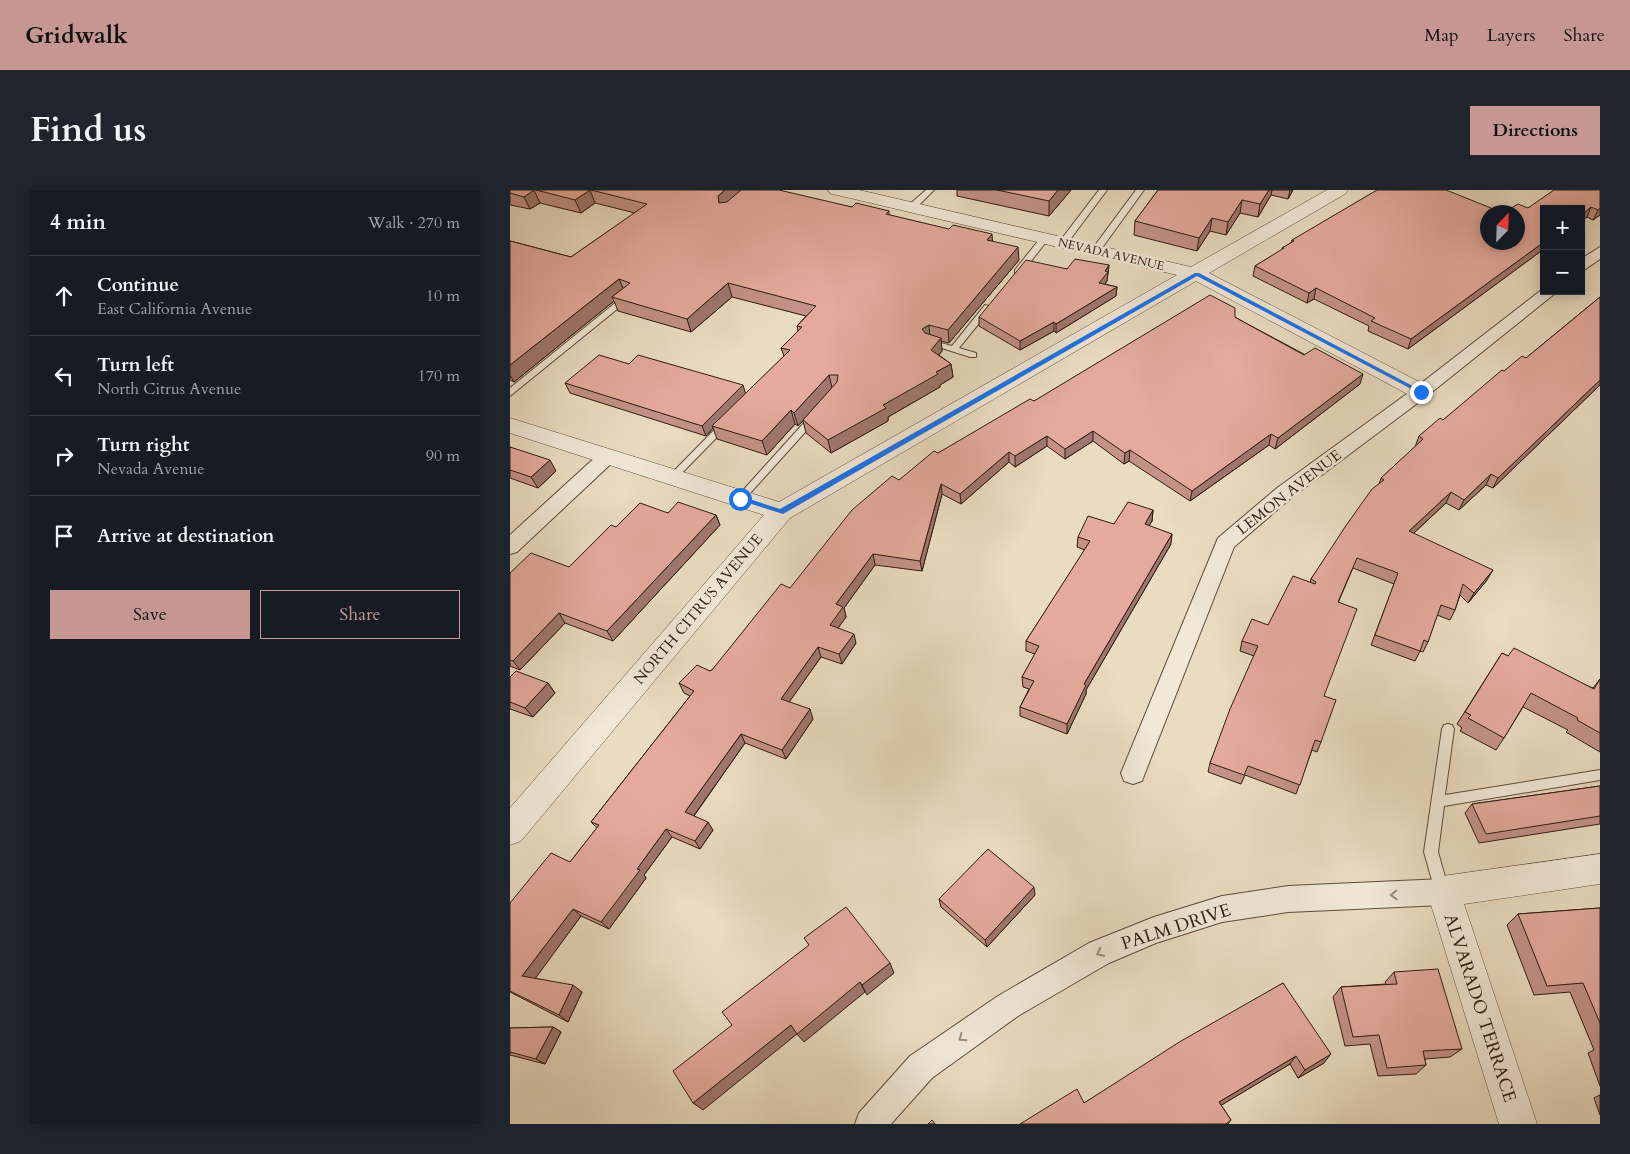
<!DOCTYPE html>
<meta charset="utf-8">
<style>
body{margin:0;font-family:Cardo,serif;background:#20242c;color:#f1f3f6}
.controls{position:absolute;right:15px;top:15px;display:grid;overflow:hidden;border-radius:0px;box-shadow:0 2px 12px #0003}
.controls button{width:45px;height:45px;display:grid;place-items:center;padding:0;border:0;border-bottom:1px solid #363941;background:#171b24;color:#f1f3f6;font:25px sans-serif}
.compass{position:absolute;left:970px;top:15px;width:45px;height:45px;border-radius:50%;background:#171b24;box-shadow:0 2px 12px #0003;rotate:23deg}
.stop{position:absolute;width:15px;height:15px;margin:-11px;border:4px solid #1a73e8;border-radius:50%;background:#fff}
.stop.end{background:#1a73e8;border-color:#fff;box-shadow:0 1px 5px #0008}
.list{margin:0;padding:0;list-style:none}
h2{display:flex;justify-content:space-between;align-items:center;height:65px;margin:0;padding:0 20px;font-size:21px}
h2 small{font-size:16px;font-weight:400;color:#9ea1a6}
.list li{display:grid;grid-template-columns:32px 1fr auto;gap:15px;align-items:center;box-sizing:border-box;height:80px;padding:0 20px;border-top:1px solid #363941}
.list b{display:block;font-size:19px;white-space:nowrap}
.list p{margin:0;font-size:16px;white-space:nowrap;color:#9ea1a6}
.list em{font-size:16px;font-style:normal;color:#9ea1a6}
.actions{display:flex;gap:10px;padding:15px 20px}
.actions a{flex:1;padding:11px 0;border:1px solid #c59692;border-radius:0px;text-align:center;font-size:18px;color:#c59692}
.actions .main{background:#c59692;color:#111}
.icon{flex:none;width:28px;height:28px;fill:none;stroke:currentColor;stroke-width:2;stroke-linecap:round;stroke-linejoin:round}
.map{position:relative;flex:none;width:1090px;height:934px;overflow:hidden;border-radius:0px}
header{display:flex;align-items:center;gap:30px;box-sizing:border-box;height:70px;padding:0 25px;background:#c59692;color:#111}
header strong{font-size:24px}
nav{display:flex;gap:28px;margin-inline-start:auto;font-size:18px}
.intro{display:flex;align-items:center;justify-content:space-between;box-sizing:border-box;height:120px;padding:0 30px}
h1{margin:0;font-size:35px}
.button{padding:12px 22px;border-radius:0px;background:#c59692;color:#111;font-size:18px;font-weight:700}
main{display:flex;gap:30px;padding:0 30px}
aside{flex:1;background:#171b24;border-radius:0px;box-shadow:0 2px 12px #0003}
.map>svg:first-child{display:block}
.lines{fill:none;stroke-linecap:round;stroke-linejoin:round}
.service-casing{stroke:#5c4b3d;stroke-width:2}
.minor-casing{stroke:#5c4b3d;stroke-width:2}
.tertiary-casing{stroke:#5c4b3d;stroke-width:1}
.service{fill:#f1e8d7;fill-rule:evenodd}
.minor{fill:#f1e8d7;fill-rule:evenodd}
.tertiary{fill:#f1e8d7;fill-rule:evenodd}
.wall{fill:#c49287;stroke:#2d1b11}
.shaded-wall{fill:#a0776e;stroke:#2d1b11}
.building{fill:#e4aa9d;stroke:#2d1b11}
.oneway{stroke:#998c7e}
.route{fill:#1a73e8}
.labels{text-anchor:middle;dominant-baseline:central;stroke-width:5;stroke-linejoin:round;paint-order:stroke}
.far-street-label{font-size:12px;fill:#2d1b11;stroke:#f1e8d7}
.street-label{font-size:15px;fill:#2d1b11;stroke:#f1e8d7}
.near-street-label{font-size:18px;fill:#2d1b11;stroke:#f1e8d7}
</style>
<header>
<strong>Gridwalk</strong>
<nav><a>Map</a><a>Layers</a><a>Share</a></nav>
</header>
<div class="intro"><h1>Find us</h1><a class="button">Directions</a></div>
<main>
<aside>
<h2>4 min<small>Walk · 270 m</small></h2>
<ul class="list">
<li><svg class="icon" aria-label="ahead" viewBox="0 0 24 24"><path d="M12 20V5M6 11l6-6 6 6"/></svg><div><b>Continue</b><p>East California Avenue</p></div><em>10 m</em></li>
<li><svg class="icon" aria-label="left" viewBox="0 0 24 24"><path d="M17 20v-9H6M10 6l-5 5 5 5"/></svg><div><b>Turn left</b><p>North Citrus Avenue</p></div><em>170 m</em></li>
<li><svg class="icon" aria-label="right" viewBox="0 0 24 24"><path d="M7 20v-9h11M14 6l5 5-5 5"/></svg><div><b>Turn right</b><p>Nevada Avenue</p></div><em>90 m</em></li>
<li><svg class="icon" aria-label="arrive" viewBox="0 0 24 24"><path d="M6 21V4h12l-3 4 3 4H6"/></svg><div><b>Arrive at destination</b></div></li>
</ul>
<div class="actions"><a class="main">Save</a><a>Share</a></div>
</aside>
<div class="map">
<svg width="1090" height="934" viewBox="0 0 1090 934">
<rect width="100%" height="100%" fill="#eadcc1"/>
<filter id="stains"><feTurbulence type="fractalNoise" baseFrequency=".004" numOctaves="4"/><feColorMatrix values="0 0 0 0 .2 0 0 0 0 .09 0 0 0 0 .02 0 0 0 .5 -.17"/></filter>
<radialGradient id="worn" r=".72"><stop offset=".6" stop-color="#630" stop-opacity="0"/><stop offset="1" stop-color="#630" stop-opacity=".3"/></radialGradient>
<g class="lines">
<defs>
<path id="service" d="M416,0H424L405,19H399V15Z
M589,0H597L556,55H550V51Z
M626,0H634L589,62H583V58Z
M532,46L539,48L511,84H505V80Z
M115,105L122,107L0,206V198Z
M475,115L482,117L449,158L466,163V167H460L416,153L420,150L442,156Z
M304,224L307,225V229L233,311H227L225,309L227,307L301,225Z
M216,230L221,233L219,235L166,289H160L158,287L160,285L213,231Z
M938,534L942,535L944,539L935,605L1090,580V590L934,616L928,662L939,701L937,705L932,707L927,705L925,701L914,662L932,539L934,535Z"/>
<path id="minor" d="M1090,57V69L1071,82V69Z
M1034,98V101H1048L917,206L781,308L724,357L635,583L632,591L623,594L614,591L611,583L708,348L767,298L905,198Z
M98,260L105,262L107,266L105,270L7,362L0,364V345L91,262Z
M933,689L942,693L946,702L942,711L933,715L778,722L712,732L646,753L599,773L508,826L422,888L381,934H345L349,923L400,866L488,806L579,753L644,727L712,706L778,696Z"/>
<path id="tertiary" d="M318,0H349L681,77L817,0H838L835,4L699,83L919,197L922,202L919,207L911,209L903,207L686,91L280,328L11,651L0,655V618L254,325L0,243V228L269,312L667,85L327,5L321,4Z
M1090,664V694L954,714L1027,934H989L917,702L921,691L933,686Z"/>
</defs>
<use href="#service" class="service-casing"/>
<use href="#minor" class="minor-casing"/>
<use href="#tertiary" class="tertiary-casing"/>
<use href="#service" class="service"/>
<use href="#minor" class="minor"/>
<use href="#tertiary" class="tertiary"/>
</g>
<path class="wall" d="M0,0H231L342,17L379,21V25L483,51L509,70L439,153L431,151L432,161L429,165L441,174L443,187L430,195V197L378,227V231L321,263L296,243L293,231L288,236L285,234L257,265L207,249L203,238L196,246L60,203L55,193L119,174L236,204L274,166L271,158L288,141L287,136L296,126L222,107L181,142L108,121L104,111L4,192L0,190V51L61,67L125,23L85,13L71,23L30,13L20,19L0,15Z
M447,0H561L539,26L447,6Z
M648,0H783L778,9L761,5L748,27L730,23L716,45L700,41L687,61L624,45L625,31Z
M1090,0V25L1083,30L1077,27L898,159L858,141L859,136L804,109L797,113L743,86L745,76L772,60V58L781,53L782,50L938,1L978,52L1018,18Z
M599,75L597,91L595,94L607,97L606,106L546,143L544,141L510,160L469,136V127L557,79Z
M1090,107V195L983,298L976,295L949,320L936,313L903,344L977,390L958,413L950,405L945,420L940,430L927,425L918,452L913,462L910,461L905,471L861,455L884,394L843,378L828,413L814,506L811,552L807,562L802,560L786,604L735,585L731,594L698,582L700,573L744,466L730,461L732,451L758,435L800,393L801,389L869,294L871,288L905,257L909,246L933,230L994,181L1016,168Z
M725,127L730,130L850,194L765,259L759,255L680,311L619,271L614,274L583,251L555,269L537,256L505,277L499,272L451,314L432,304L412,381L365,375L334,418L336,427L328,438L346,453L332,474L311,467L279,512L303,529L276,569L235,553L184,626L203,640L190,659L162,647L134,685L136,688L99,739L71,726L25,788L72,802L58,832L0,802V713L60,672L87,638L81,632L180,506L174,503L169,493L202,480L280,398L389,290L428,263L524,211Z
M0,257L46,281L28,298L0,288Z
M643,320L642,331L639,336L661,354L576,500V504L557,544L510,526V517L519,499L513,497L512,487L525,464L516,461V451L575,360L567,357L568,347L604,334Z
M158,323L206,325L210,335L103,451L55,433L10,480L0,476V383L59,377L106,337Z
M992,463L998,466L1083,498L1090,489V562L1056,542L1058,540L1013,517L994,548L986,560L950,541L952,538L947,534Z
M0,487L38,493L45,503L23,527L0,519Z
M1090,596V634L969,653L955,623L962,614Z
M525,705L477,757L431,717L429,709Z
M1090,718V896L1078,863L1084,860L1060,802L1024,805L997,735L1008,724Z
M884,782L952,859L940,867L915,869L916,875L906,884L868,886L860,854L835,856L823,807L831,797L876,794L875,792Z
M773,793L814,873L788,888L780,874L711,915L721,930L718,934H510L574,913Z
M43,837L51,842L35,874L0,865V838Z
M1090,905V925L1084,908Z"/>
<path class="shaded-wall" d="M24,0L30,13L20,19L14,7Z
M80,0L85,13L71,23L65,10Z
M215,0H231L212,19L209,13L208,6Z
M548,0H561L539,26V11Z
M759,0H762L761,5L748,27L750,14Z
M780,0H783L778,9Z
M732,10L730,23L716,45L718,32Z
M1081,17L1077,27L1071,31V25Z
M1090,18V25L1083,30L1088,20Z
M702,28L700,41L687,61L689,48Z
M482,44L483,57L477,50Z
M1034,52V59L898,159L901,149Z
M508,57L509,70L439,153L438,140Z
M599,75L597,91L589,102V93L595,81Z
M109,89L115,103L102,107L104,111L4,192L0,185V175Z
M218,93L222,107L181,142L177,129Z
M607,97L606,106L546,143V134Z
M806,98L804,109L797,113L799,103Z
M544,132V141L510,160V151Z
M419,135L420,148L414,153L412,139Z
M431,148L432,161L422,173L421,160Z
M441,174L443,187L430,195V197L378,227V231L321,263L318,250L426,182Z
M853,184L850,194L765,259L768,248Z
M319,185L322,198L288,236L284,223Z
M1090,190V195L983,298L988,288Z
M233,195L236,205L202,236L203,238L196,246L192,236Z
M281,220L285,234L257,265L252,251Z
M583,241V251L555,269V259Z
M761,244L759,255L680,311L682,301Z
M537,246V256L505,277V266Z
M620,260L619,271L614,274L615,263Z
M499,262V272L451,314L450,304Z
M40,270L46,281L28,298L21,287Z
M981,284L976,295L949,320L954,310Z
M431,294L432,304L412,381L410,371Z
M941,302L936,313L894,352L899,341Z
M643,320L642,331L634,344L635,334Z
M206,325L210,335L103,451L97,441Z
M662,344L661,354L576,500V504L557,544V534L574,494Z
M363,364L365,375L334,418L336,427L323,445L320,435L326,414Z
M983,380L977,390L958,413L964,403Z
M49,423L55,433L10,480L3,471Z
M344,444L346,453L332,474L329,464Z
M308,457L311,467L275,518L271,509Z
M38,493L45,503L23,527L15,518Z
M300,519L303,529L276,569L272,560Z
M231,544L235,553L180,631L175,622Z
M198,632L203,640L190,659L185,651Z
M156,639L162,647L134,685L136,688L99,739L91,732L127,679Z
M524,697L525,705L477,757L475,750Z
M63,719L71,726L22,793L12,786Z
M380,773L384,783L357,805L352,795Z
M350,792L355,802L294,852L287,844L193,920L183,913L281,835Z
M63,795L72,802L58,832L49,825Z
M43,837L51,842L35,874L26,869Z
M821,864L814,873L788,888L795,880Z
M786,866L780,874L705,919L709,912Z"/>
<path class="building" d="M0,0H24L14,7L0,3Z
M26,0H80L65,10Z
M81,0H215L208,6L209,13L217,12L231,0H269L342,17L346,13L379,21L376,24L439,39L443,35L482,44L477,50L508,57L438,140L419,135L412,139L415,143L431,148L421,160L441,174L426,182L428,184L373,215L376,218L318,250L293,230L327,192L328,185H319L284,223L281,220L252,251L202,236L280,160L271,158L292,137L287,136L306,116L218,93L177,129L102,107L120,93L109,89L0,175V51L61,67L137,14Z
M487,0H548L539,11Z
M648,0H759L750,14L732,10L718,32L702,28L689,48L625,31Z
M867,0H936L991,22H978V52H1008V22H995L1008,14L1018,18L1044,0H1090V18L1088,20L1081,17L1071,25V19H1034V52L901,149L861,131L865,128L806,98L799,103L745,76L774,58H772L784,51L782,50Z
M565,69L599,75L595,81L598,82L589,93L607,97L546,134L544,132L510,151L469,127L516,70L557,79Z
M700,105L725,118V127L730,130L794,165L805,158L853,184L768,248L761,244L682,301L620,260L615,263L583,241L555,259L537,246L505,266L499,262L450,304L431,294L410,371L363,364L326,414L333,417L320,435L344,444L329,464L308,457L271,509L300,519L272,560L231,544L175,622L198,632L185,651L156,639L127,679L130,680L91,732L63,719L12,786L63,795L49,825L0,801V713L41,663L60,672L89,635L81,632L184,501L169,493L187,475L200,481L202,480L271,394L280,398L342,320L382,286L389,290L424,261L428,263L520,209L524,211Z
M1090,107V190L988,288L981,284L954,310L941,302L899,341L983,380L964,403L953,394L945,420L931,415L918,452L914,450L910,461L865,445L888,383L847,368L828,412L847,419L814,506L826,510L811,552L805,550L790,595L738,576L734,585L700,573L720,519L748,456L732,451L742,429L758,435L783,386L805,394L806,392L801,389L835,337L862,299L874,290L871,288L913,249L909,246L930,228L933,230L992,180L994,181L1012,166L1016,168Z
M89,165L119,174L128,165L233,195L192,236L55,193Z
M0,257L40,270L21,287L0,280Z
M168,312L206,325L97,441L49,423L3,471L0,470V383L21,363L59,377L101,335L106,337L130,313L158,323Z
M618,312L643,320L635,334L662,344L574,494L576,495L557,534L510,517L524,491L512,487L529,456L516,451L580,351L568,347L578,326L604,334Z
M1004,458L1084,499L1090,489V543L1067,530L1068,528L1021,503L994,548L958,528L961,525L955,522L992,463L998,466Z
M6,481L38,493L15,518L0,512V487Z
M1090,596V626L976,644L962,614Z
M478,659L524,697L475,750L429,709Z
M336,717L380,773L352,795L350,792L287,844L281,835L183,913L163,881L222,835L212,822L299,755L294,748Z
M1090,718V833L1073,793L1037,796L1008,724Z
M928,779L952,859L913,861L916,875L877,878L869,845L843,847L831,797L887,794L884,782Z
M773,793L821,864L795,880L786,866L709,912L721,930L716,934H510L567,899L574,913L671,851Z
M43,837L26,869L0,862V838Z
M422,930L425,934H418Z"/>
<defs><path id="oneway-chevron" d="M-2-3.5L2.5 0L-2 3.5" fill="none" stroke-width="1.6" stroke-linecap="round" stroke-linejoin="round" transform="scale(1.25)"/></defs>
<g class="oneway">
<use href="#oneway-chevron" transform="translate(884 705) rotate(178)"/>
<use href="#oneway-chevron" transform="translate(590 763) rotate(154)"/>
<use href="#oneway-chevron" transform="translate(452 848) rotate(145)"/>
</g>
<path class="route" d="M685,83H689L914,202L909,203L687,86L273,324L226,309L230,306L270,319Z"/>
<g class="labels">
<g class="far-street-label">
<text transform="translate(601 64) rotate(13)">NEVADA AVENUE</text>
</g>
<g class="street-label">
<text transform="translate(779 302) rotate(-38)">LEMON AVENUE</text>
<text transform="translate(188 419) rotate(-50)">NORTH CITRUS AVENUE</text>
</g>
<g class="near-street-label">
<text transform="translate(666 737) rotate(-18)">PALM DRIVE</text>
<text transform="translate(970 818) rotate(72)">ALVARADO TERRACE</text>
</g>
</g>
<rect width="100%" height="100%" filter="url(#stains)"/>
<rect width="100%" height="100%" fill="url(#worn)"/>
</svg>
<div class="controls">
<button>+</button>
<button>−</button>
</div>
<svg class="compass" viewBox="-18 -18 36 36"><path d="M0-13l5 13h-10z" fill="#e53935"/><path d="M0 13l5-13h-10z" fill="#9ea1a6"/></svg>
<div class="stop" style="left:230px;top:309px"></div>
<div class="stop end" style="left:911px;top:202px"></div>
</div>
</main>
